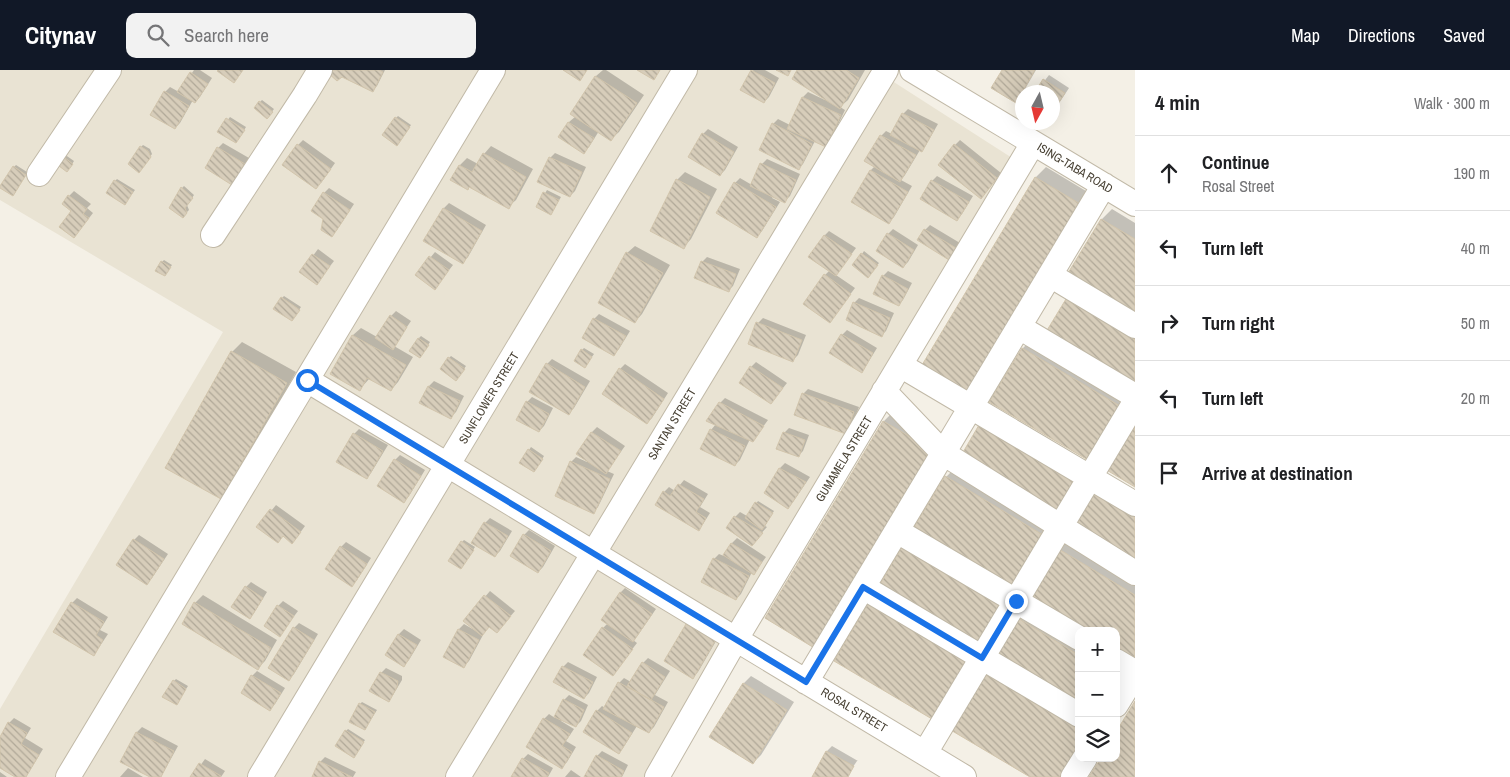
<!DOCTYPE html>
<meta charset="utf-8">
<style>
body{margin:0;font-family:"Archivo Narrow",sans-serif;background:#f2f2f2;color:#202124}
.controls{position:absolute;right:15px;bottom:15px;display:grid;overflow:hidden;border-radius:10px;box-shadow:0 5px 20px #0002}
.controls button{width:45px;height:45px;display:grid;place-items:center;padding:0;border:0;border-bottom:1px solid #e0e0e0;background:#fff;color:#202124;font:25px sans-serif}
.compass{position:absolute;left:1015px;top:15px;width:45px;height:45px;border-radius:50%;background:#fff;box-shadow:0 5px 20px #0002;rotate:188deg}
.stop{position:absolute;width:15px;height:15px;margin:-11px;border:4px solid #1a73e8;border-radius:50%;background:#fff}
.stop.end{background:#1a73e8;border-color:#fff;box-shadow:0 1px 5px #0008}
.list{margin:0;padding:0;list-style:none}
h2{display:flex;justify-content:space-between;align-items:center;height:65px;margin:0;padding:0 20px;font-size:21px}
h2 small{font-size:16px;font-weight:400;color:#757577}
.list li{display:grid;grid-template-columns:32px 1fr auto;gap:15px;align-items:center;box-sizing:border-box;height:75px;padding:0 20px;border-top:1px solid #e0e0e0}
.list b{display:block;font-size:19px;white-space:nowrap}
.list p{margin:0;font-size:16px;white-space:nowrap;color:#757577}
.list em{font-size:16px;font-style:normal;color:#757577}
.icon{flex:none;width:28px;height:28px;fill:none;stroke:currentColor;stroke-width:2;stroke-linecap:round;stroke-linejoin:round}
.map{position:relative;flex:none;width:1135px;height:707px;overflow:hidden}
header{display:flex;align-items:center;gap:30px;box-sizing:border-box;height:70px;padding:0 25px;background:#111827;color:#fff}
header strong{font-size:24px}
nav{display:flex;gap:28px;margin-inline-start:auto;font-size:18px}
.search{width:350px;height:45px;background:#f2f2f2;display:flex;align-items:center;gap:12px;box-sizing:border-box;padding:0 18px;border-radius:10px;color:#757577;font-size:19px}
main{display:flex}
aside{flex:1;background:#fff}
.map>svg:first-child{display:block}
.residential{fill:#e9e3d3}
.shadow{fill:#0003}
.building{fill:url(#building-back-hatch);stroke:#d2c5ac}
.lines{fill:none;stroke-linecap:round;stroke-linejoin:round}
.minor-casing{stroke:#c1b9a7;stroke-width:26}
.minor{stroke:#fff;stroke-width:24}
.route{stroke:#1a73e8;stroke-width:6}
.labels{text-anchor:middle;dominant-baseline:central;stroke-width:4.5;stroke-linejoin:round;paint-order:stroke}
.street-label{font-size:12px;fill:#484134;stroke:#fff}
</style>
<header>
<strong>Citynav</strong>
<div class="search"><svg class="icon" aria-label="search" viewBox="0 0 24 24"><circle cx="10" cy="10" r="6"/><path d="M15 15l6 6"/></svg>Search here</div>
<nav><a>Map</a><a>Directions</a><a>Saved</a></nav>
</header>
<main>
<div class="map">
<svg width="1135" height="707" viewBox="0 0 1135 707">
<defs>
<pattern id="building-back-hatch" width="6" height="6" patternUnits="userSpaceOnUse" patternTransform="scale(1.25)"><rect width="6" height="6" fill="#d7cdba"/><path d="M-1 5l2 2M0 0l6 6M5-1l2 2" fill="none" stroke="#b0a898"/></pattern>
</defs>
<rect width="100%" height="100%" fill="#f4f0e6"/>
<path class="residential" d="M0,0H890L886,7L1031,100L754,558L649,707H0V639L223,262L0,130Z"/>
<path class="shadow" d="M194,0H200L212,8L200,27L195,32L193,30L180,53L175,58L165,22L170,17L179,22Z
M329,0H385L377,16L372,21Z
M603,0H606L644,25L619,62L611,69L599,61L589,77L584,82L560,67L569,52L576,46L572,43L596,6Z
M753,0H765L779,8L769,27L764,32Z
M799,0H865L848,30L840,37L845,40L830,71L825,76L815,71L803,94L798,99L773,54L778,49L790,55L803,27L808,22L825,30L826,28Z
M1003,0H1036L1021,26L1016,31Z
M1049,5L1069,18L1052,44V22H1036Z
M262,30L274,39L267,48L260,32Z
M908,39L938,54L926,75L921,80H920L905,105L901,110L912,116L894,147L889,152L853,132L871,100L875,96L881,66L886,61L892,64L903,44Z
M398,46L411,55L399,72L396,48Z
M230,47L246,57L238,70L219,61Z
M708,59L738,77L725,100L720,105L703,64Z
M303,70L335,93L321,113L298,75Z
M960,70L1001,103L985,123L955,75Z
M223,73L249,88L237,108L218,78Z
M143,75L150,79L152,84L141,99V77Z
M491,76L533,99L516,130L508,137L470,116L452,110L460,95L467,88L478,94L484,84Z
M555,83L586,97L575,121L570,126L550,88Z
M64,84L74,91L69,99L56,93Z
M767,89L800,104L790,126L785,131L773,126L772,128L780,132L762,161L757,166L735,113L740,108L752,115L762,94Z
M16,95L27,102L15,123L14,97Z
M1046,97L1091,124L921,299L1036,107Z
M685,102L717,119L691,169L684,177L677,110Z
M937,106L973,126L962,144L957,149L932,111Z
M117,109L135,120L125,133L115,111Z
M184,116L194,125L187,135L189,140L183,146L182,118Z
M329,118L354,134L337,160L332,165L324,123Z
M547,120L561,127L551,144L537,137Z
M74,121L91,134L87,138L93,143L79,161L69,126Z
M449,133L486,155L468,187L463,192L425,171L444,138Z
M1112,139L1135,153V241L1070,203L1102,149Z
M930,155L960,173L954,183L949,188L925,160Z
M893,159L918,175L908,192L903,197L888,164Z
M829,161L856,178L836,205L855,218L830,251L825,205L830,200L824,166Z
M635,176L670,195L642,244L635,252L627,183Z
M318,179L334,191L317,213L301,202Z
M864,181L879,193L870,204L862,184Z
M435,182L453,195L439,213L416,205Z
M707,187L740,199L733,216L728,221L702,192Z
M164,190L172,195L167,202L162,192Z
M888,201L912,213L903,230L898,235L883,206Z
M1075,222L1135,258V310L1067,230Z
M284,226L301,237L292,250L282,228Z
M859,228L894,243L886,261L881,266L854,233Z
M396,241L411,251L394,276L413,287L398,312L391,320L370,308L360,319L332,303L353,265L361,258L377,267L391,246Z
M599,244L630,261L619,279L614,284L594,249Z
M763,248L806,265L798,285L793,290L758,253Z
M847,260L877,278L866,296L861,301L842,265Z
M421,266L430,272L422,284L419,268Z
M1033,268L1129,326L1087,389L991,331L1023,278Z
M242,272L296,302L231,418L221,428L232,282Z
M584,278L594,284L587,294L582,280Z
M451,286L466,296L458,307L449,288Z
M552,289L590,311L574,338L569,343L547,294Z
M756,292L787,313L771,333L751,297Z
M625,294L668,323L652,348L647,353L620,299Z
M434,311L464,326L456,342L451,347L421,332L429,316Z
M808,319L859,337L851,358L846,363L803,324Z
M532,327L553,338L544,356L539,361L527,332Z
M725,328L768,350L757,365L750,369L740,390L735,395L711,360L716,354L720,333Z
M894,341L944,371L766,548L884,351Z
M597,357L625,376L607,401L614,404L598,437L593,442L571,392L576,387L587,392V390L577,384L592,362Z
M789,358L809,365L803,381L798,386L784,363Z
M359,359L388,375L371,403L366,408L354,364Z
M531,377L544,386L536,399L521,392Z
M400,385L425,400L409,426L404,431L395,390Z
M785,393L810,407L793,432L788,437L765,423L780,398Z
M956,397L1052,454L1023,504L946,407Z
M684,410L708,424L700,437L710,443L703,454L698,459L664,422L669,417L675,421Z
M758,431L774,441L765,456L767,457L756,469L735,447L740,442L747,446Z
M276,435L305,456L297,467L258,457Z
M490,448L512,461L500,481L495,486L485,453Z
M529,460L555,476L543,497L538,502L524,465Z
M139,465L168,484L152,508L147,513L134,470Z
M737,468L766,487L758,498L753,503L752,502L741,524L736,529L714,489L719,484L724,486L732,473Z
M1068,469L1135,509V586L1132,589L1116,561L1058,479Z
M464,470L475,477L463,495L462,472Z
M346,472L371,488L357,510L352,515L341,477Z
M251,512L267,522L254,543L249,548L246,517Z
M625,518L656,539L638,565L633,570L637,573L613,604L603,558L608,553L620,523Z
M490,521L515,541L502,556L490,555L482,564L483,565L469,591L464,596L445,586L459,559L464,554L476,561L465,550Z
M203,525L277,570L265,591L258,598L195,533Z
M77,528L108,547L100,560L108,564L98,579L93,584L72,533Z
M283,531L298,541L280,565L278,536Z
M1024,540L1079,573V635L994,585Z
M692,550L719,566L698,602L693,607L687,555Z
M299,553L318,564L294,604L289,609L294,558Z
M404,559L421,570L409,590L404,595L387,584L399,564Z
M648,588L670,601L655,625L668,632L654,657L649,662L637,656L623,678L618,683L597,641L602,636L605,638L619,613L624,608L631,612L643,593Z
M568,592L597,607L589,623L584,628L563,597Z
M386,598L402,606V610L393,625L388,630L381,603Z
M257,601L285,618L275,634L270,639L252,606Z
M751,606L794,632L761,685L753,693L744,613Z
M176,609L188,616L177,633L174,611Z
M569,625L588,635L581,651L576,656L561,649V651L574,659L566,671L576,677L567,692L562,697L544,649L549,644L555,648L564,630Z
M362,632L377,640L365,659L360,634Z
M14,648L31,658L25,668L43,679L26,707H18L0,697V669L9,653Z
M142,657L178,676L161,707H153L122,691L137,662Z
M348,659L365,670L356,684L346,661Z
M832,676L858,691H857L846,707H814L827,681Z
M602,681L628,695L622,707H586L597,686Z
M528,684L553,698L548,707H515L523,689Z
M325,687L356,702L353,707H313L320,692Z
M205,689L225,701L221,707H192Z
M128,698L143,707H120Z
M571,700L581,707H565Z
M0,702L7,707H0Z"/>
<path class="building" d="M218,0H243L234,13L217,1Z
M328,0H379L383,2L373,22L342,7L337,11L327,2Z
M563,0H587L580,11Z
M637,0H660L654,10Z
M751,0L775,13L764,33L740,20Z
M776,0H791L788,6Z
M797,0H846L859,8L840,39L792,9Z
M1002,0H1035L1016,33L991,18Z
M190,2L208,14L195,33L177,22Z
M595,6L637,33L611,71L570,44Z
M1043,9L1065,23L1052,43V22H1035Z
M164,21L189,36L175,59L150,45Z
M802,27L841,45L826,77L787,59Z
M259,31L273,42L267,49L254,38Z
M902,43L934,60L922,82L890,65Z
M395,47L410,57L397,76L382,65Z
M226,48L245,60L236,73L217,62Z
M568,52L594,68L584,84L558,67Z
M772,53L812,74L799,100L759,80Z
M702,63L734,82L720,106L688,87Z
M880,65L916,85L900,112L864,91Z
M297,74L331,99L316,119L282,95Z
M954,74L997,108L981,129L938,95Z
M140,76L148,81L151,87L139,103L128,94Z
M217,77L245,94L232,115L205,98Z
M483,83L526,107L509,139L469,117L468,120L450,110L459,95L472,102Z
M61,85L73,94L67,102L55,93Z
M549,87L582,102L570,127L537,112Z
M760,93L796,110L785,133L750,116Z
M13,96L26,105L13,126L0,118V116Z
M870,100L908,122L889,154L851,132Z
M1035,107L1082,135L966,328L919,300Z
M676,109L710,127L684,179L650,161Z
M114,110L133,122L125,135L106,123Z
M931,110L969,132L957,151L920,129Z
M734,112L776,137L757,168L716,143Z
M181,117L193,128L185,138L187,143L183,148L169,138Z
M323,122L350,140L332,167L321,160L323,149L311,141Z
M543,122L559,130L551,145L536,137Z
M68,125L87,139L83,144L89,148L74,168L59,157L71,141L62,134Z
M443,138L482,161L463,194L423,171Z
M1101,149L1135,169V242L1068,203Z
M924,159L956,178L949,190L917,170Z
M887,163L914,180L903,198L876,181Z
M824,165L852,184L836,206L808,187Z
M626,182L663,203L635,253L598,233Z
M861,183L878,195L868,208L852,195Z
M312,184L330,196L317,215L299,202Z
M429,186L449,200L435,220L415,205Z
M161,191L171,197L165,206L155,201Z
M701,191L736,204L729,222L694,208Z
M824,204L851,224L830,253L803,234Z
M882,205L908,219L899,236L873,224Z
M281,227L300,240L292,251L273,239Z
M1066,229L1135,270V311L1133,314L1046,262Z
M853,232L890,248L882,267L846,250Z
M390,245L407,257L393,280L375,268Z
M593,248L626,266L614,286L582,268Z
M756,252L802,270L793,292L748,274Z
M841,264L873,283L862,303L829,283Z
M352,265L406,295L391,321L367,308L360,321L330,304Z
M418,268L429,275L420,288L409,281Z
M1022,278L1120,336L1088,390L989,332Z
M581,279L592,287L585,298L574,291Z
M231,281L287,313L221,429L165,398Z
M448,287L465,299L456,311L440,299Z
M546,293L585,317L569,345L529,322Z
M750,296L783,318L771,334L739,313Z
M619,298L664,329L647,354L602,324Z
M428,316L460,331L451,349L419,333Z
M802,323L854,342L846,364L794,345Z
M526,331L549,344L539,362L516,350Z
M719,332L764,356L753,372L706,351Z
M1135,348V417L1105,399Z
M883,351L935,381L816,579L765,548Z
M979,355L1075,412L1057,441L962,384Z
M710,359L745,376L735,396L700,379Z
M591,362L621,381L606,404L576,384Z
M783,362L805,370L799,387L776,379Z
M353,363L383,381L367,409L336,392Z
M528,379L543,389L534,402L519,393Z
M394,389L421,406L404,433L377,416Z
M570,391L610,409L594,444L555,426Z
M779,398L806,412L788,439L764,423Z
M945,406L1043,465L1013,515L914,457Z
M678,414L704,429L696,442L706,448L699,461L655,435L663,421L670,426Z
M1093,418L1135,443V494L1070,456Z
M755,432L773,443L762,460L745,448Z
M270,439L301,462L292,474L283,466L278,473L256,457Z
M734,446L763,463L752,476L726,458Z
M484,452L508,466L495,487L471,473Z
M523,464L551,481L538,503L510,486Z
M133,469L164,489L147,515L116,495Z
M461,471L474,480L461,499L448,491Z
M731,473L762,492L754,505L723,485Z
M903,475L1001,534L977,574L879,516Z
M340,476L367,494L352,517L325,499Z
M1057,478L1135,525V586L1132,591L1116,582V561H1081L1027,529Z
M713,488L749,506L736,530L701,512Z
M245,516L263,528L250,549L231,537Z
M620,522L652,544L633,572L601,550Z
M484,525L511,546L497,563L489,557L482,566L463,551Z
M870,530L968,588L932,649L834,591Z
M71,532L104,552L96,565L103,570L94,586L53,562Z
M194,532L271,578L258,600L182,554Z
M277,535L294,546L280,567L264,556Z
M1016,547L1079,585V636L993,585Z
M686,554L715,571L693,609L664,591Z
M293,557L314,570L289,611L268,598Z
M602,557L633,579L613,606L583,585Z
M458,559L479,570L464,598L443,587Z
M398,564L417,575L404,597L385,585Z
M642,592L665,607L651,630L627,616Z
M562,596L593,612L584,629L553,612Z
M380,602L398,611L397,617L389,632L369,621Z
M983,602L1079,658V680L1062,707H1030L949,659Z
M251,605L281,623L270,641L241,623Z
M173,610L186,619L177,635L162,627Z
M618,612L664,637L649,663L603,639Z
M743,613L787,640L753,694L709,667Z
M563,629L584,640L576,657L554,647Z
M1135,631V707H1089L1101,688H1116V662Z
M359,633L375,642L365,660L349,652Z
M596,640L632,663L619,684L583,662Z
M543,648L570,664L562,676L572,682L562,699L526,677Z
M8,652L27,663L21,674L39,685L26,707H15L0,698V667Z
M345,660L364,672L354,688L335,676Z
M136,662L174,681L161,707H150L120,692Z
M826,681L854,696L848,707H812Z
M596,685L624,701L621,707H584Z
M522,688L549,703L547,707H511Z
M319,691L352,707H312Z
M199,693L221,706L220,707H190Z"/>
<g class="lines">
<defs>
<path id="minor" d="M912,0L1135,134
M39,104L109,0
M213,165L305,25L320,0
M1050,205L1135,256
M1019,257L1135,326
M900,295L1135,434
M307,310L964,707
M884,321L943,383L1135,503
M897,461L1079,568
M863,517L1079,645
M1116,591L1135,602
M806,612L1104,115
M1116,635L1135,604
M925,683L1135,332
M68,707L493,0
M260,707L685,0
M458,707L886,0
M657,707L736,569L1033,73
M1073,707L1085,688"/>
</defs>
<use href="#minor" class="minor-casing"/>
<use href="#minor" class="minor"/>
</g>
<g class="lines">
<path class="route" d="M307,310L806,612L863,517L982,588L1016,531"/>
</g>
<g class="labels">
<g class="street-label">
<text transform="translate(1075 98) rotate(31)">ISING-TABA ROAD</text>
<text transform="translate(489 328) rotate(-59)">SUNFLOWER STREET</text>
<text transform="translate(672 354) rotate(-59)">SANTAN STREET</text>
<text transform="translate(844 389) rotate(-59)">GUMAMELA STREET</text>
<text transform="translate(854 640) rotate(31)">ROSAL STREET</text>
</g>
</g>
</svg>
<div class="controls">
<button>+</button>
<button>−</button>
<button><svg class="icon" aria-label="layers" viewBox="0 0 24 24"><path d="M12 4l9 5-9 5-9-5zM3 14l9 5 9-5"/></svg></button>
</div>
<svg class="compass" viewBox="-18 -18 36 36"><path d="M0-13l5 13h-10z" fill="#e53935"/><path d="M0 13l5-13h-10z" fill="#757577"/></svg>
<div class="stop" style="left:307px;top:310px"></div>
<div class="stop end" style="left:1016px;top:531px"></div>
</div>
<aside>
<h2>4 min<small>Walk · 300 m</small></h2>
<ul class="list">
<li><svg class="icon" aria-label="ahead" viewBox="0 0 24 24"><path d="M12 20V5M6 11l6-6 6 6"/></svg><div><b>Continue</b><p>Rosal Street</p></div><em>190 m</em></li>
<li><svg class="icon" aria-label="left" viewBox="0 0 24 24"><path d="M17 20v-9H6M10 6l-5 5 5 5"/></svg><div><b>Turn left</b></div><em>40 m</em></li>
<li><svg class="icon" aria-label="right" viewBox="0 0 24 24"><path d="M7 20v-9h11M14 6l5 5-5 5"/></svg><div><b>Turn right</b></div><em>50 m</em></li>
<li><svg class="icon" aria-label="left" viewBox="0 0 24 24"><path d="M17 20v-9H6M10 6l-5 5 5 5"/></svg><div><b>Turn left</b></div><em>20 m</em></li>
<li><svg class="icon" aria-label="arrive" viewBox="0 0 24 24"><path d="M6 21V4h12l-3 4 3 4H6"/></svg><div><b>Arrive at destination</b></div></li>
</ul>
</aside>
</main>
